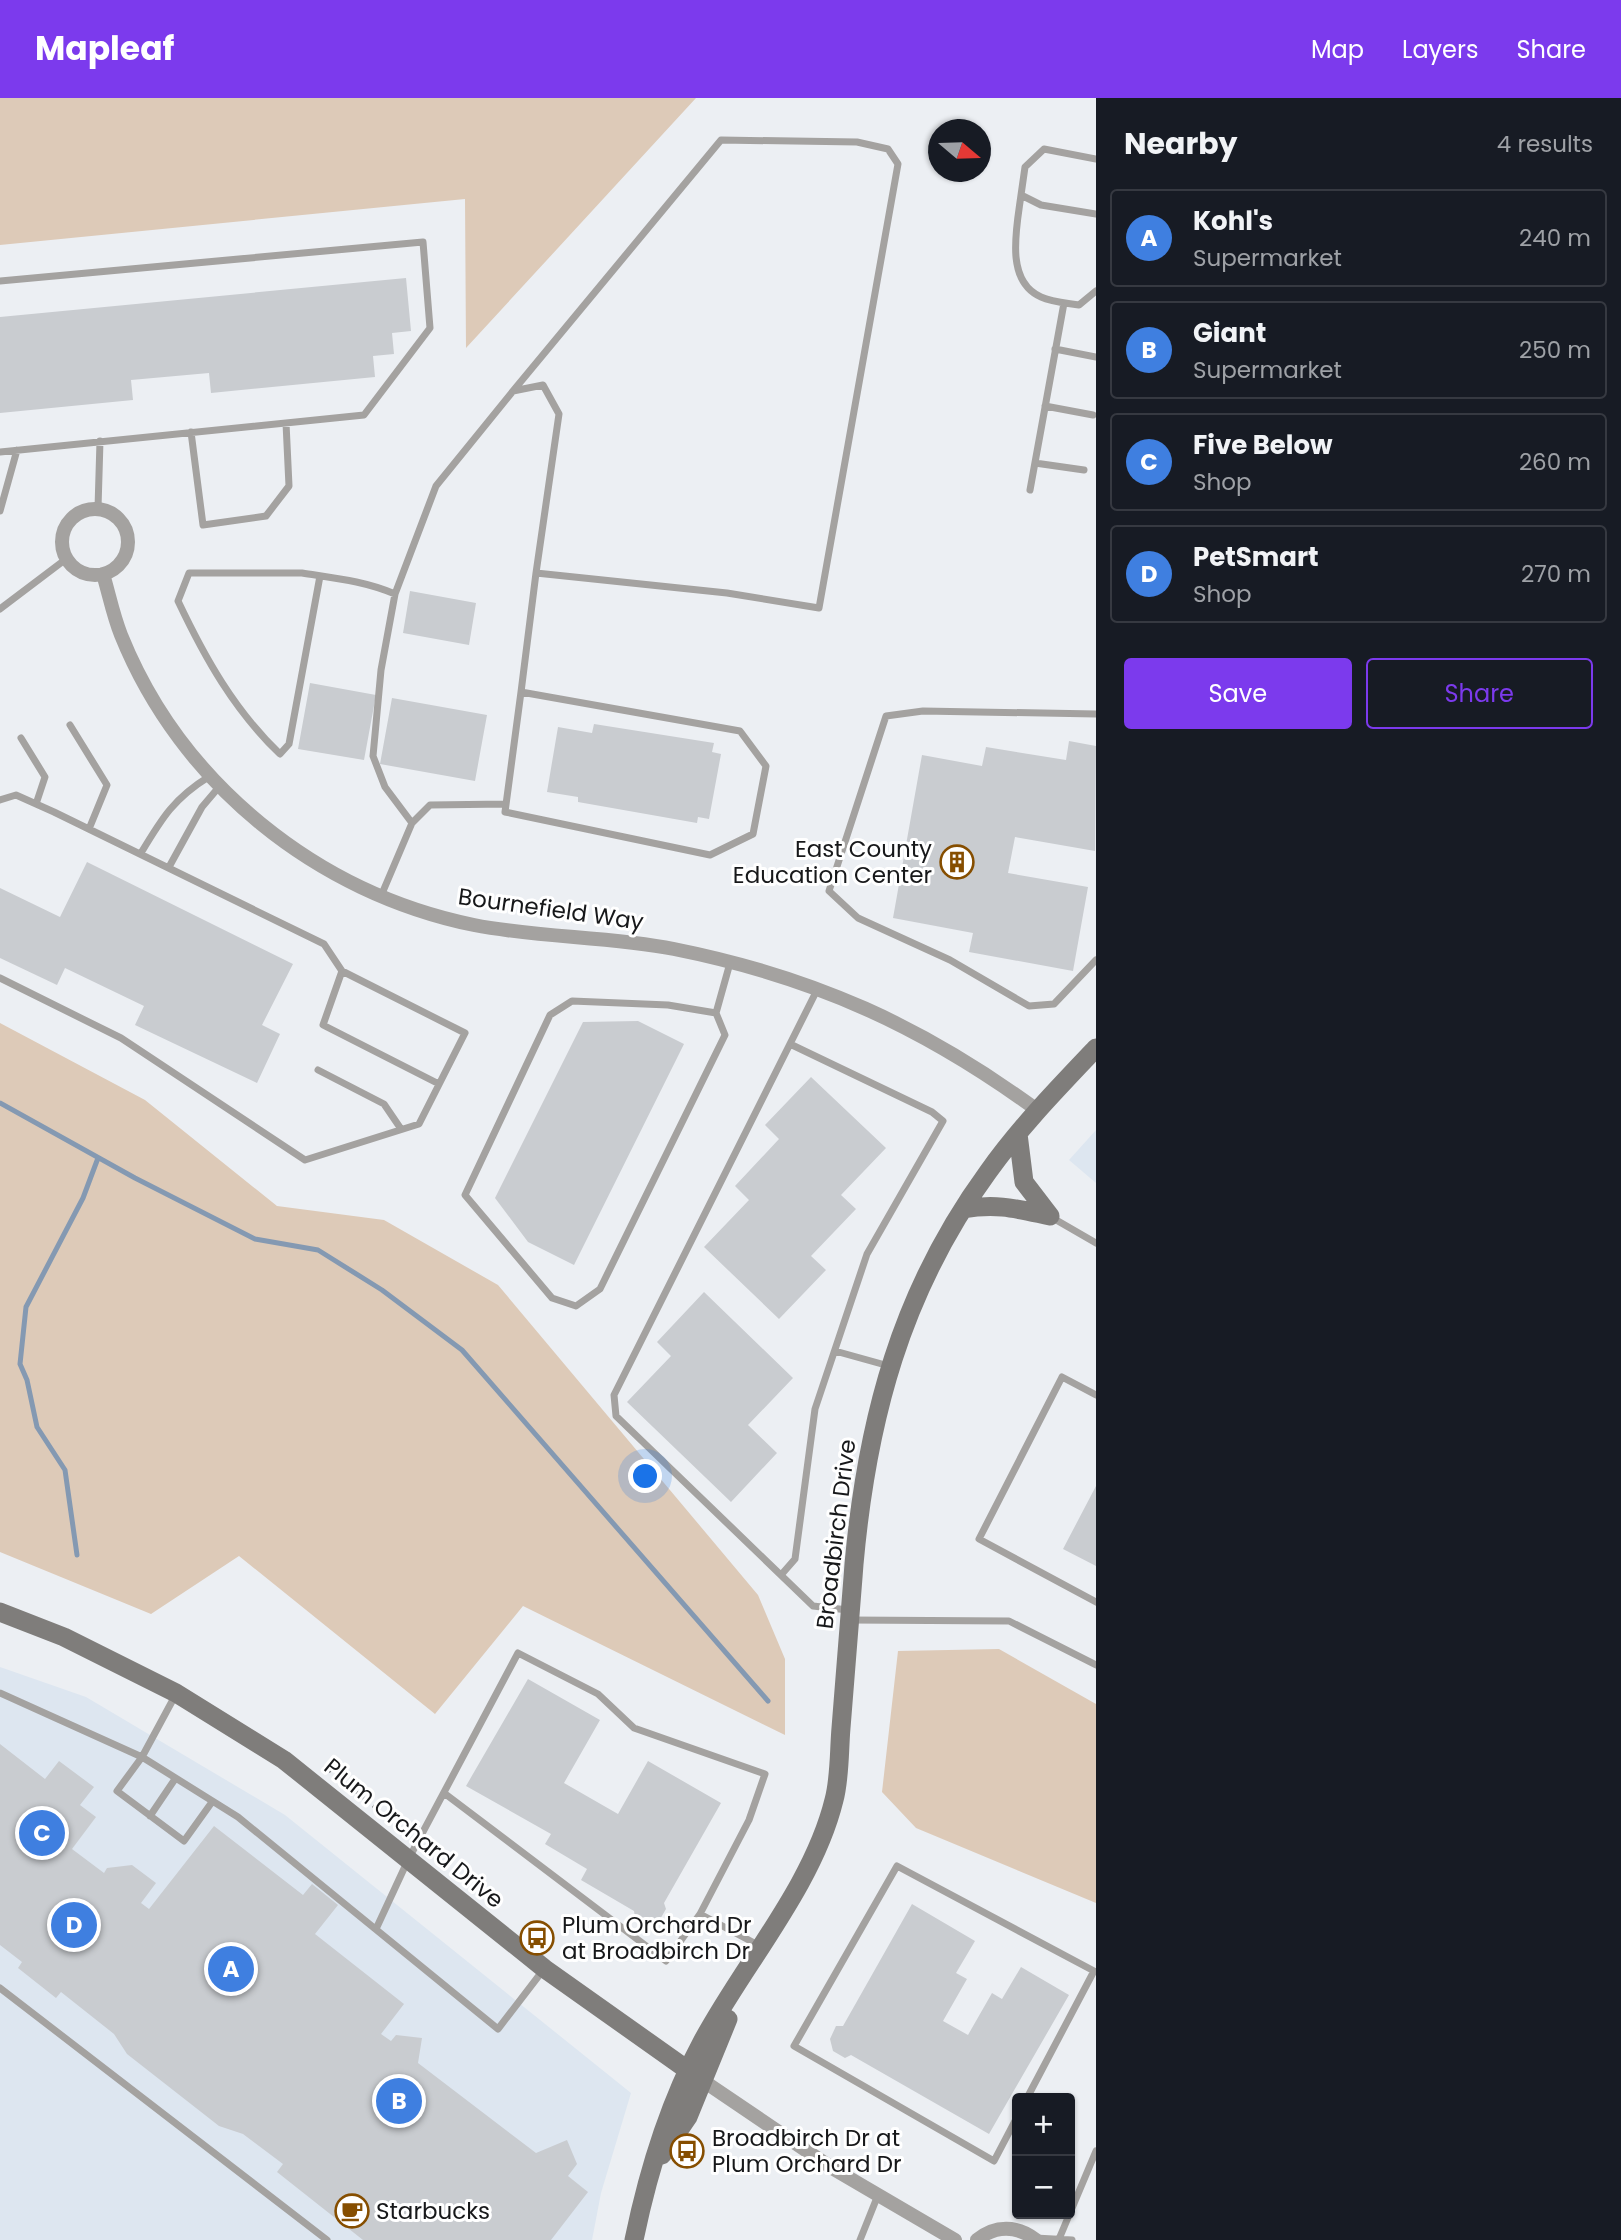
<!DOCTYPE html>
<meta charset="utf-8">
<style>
body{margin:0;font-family:Poppins,sans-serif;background:#20242c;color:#f1f3f6}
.controls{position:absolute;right:21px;bottom:21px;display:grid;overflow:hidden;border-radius:7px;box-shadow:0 2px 5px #0004}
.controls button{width:63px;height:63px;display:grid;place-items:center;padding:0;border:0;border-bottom:2px solid #363941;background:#171b24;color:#f1f3f6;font:35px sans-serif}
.compass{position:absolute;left:928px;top:21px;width:63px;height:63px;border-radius:50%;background:#171b24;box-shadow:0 2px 5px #0004;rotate:109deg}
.you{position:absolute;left:646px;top:1379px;width:24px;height:24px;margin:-18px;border:5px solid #fff;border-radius:50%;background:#1a73e8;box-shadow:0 0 0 10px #1a73e833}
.badge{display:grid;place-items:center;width:46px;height:46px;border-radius:50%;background:#7c3aed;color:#fff;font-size:23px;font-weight:700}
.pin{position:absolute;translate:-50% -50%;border:4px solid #fff;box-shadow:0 2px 7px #0006}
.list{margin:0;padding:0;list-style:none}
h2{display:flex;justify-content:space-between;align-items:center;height:91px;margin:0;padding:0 28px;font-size:30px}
h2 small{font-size:23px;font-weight:400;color:#9ea1a6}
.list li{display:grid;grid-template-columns:46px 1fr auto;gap:21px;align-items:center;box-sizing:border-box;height:98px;margin:0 14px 14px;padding:0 14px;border:2px solid #363941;border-radius:7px}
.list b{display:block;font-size:26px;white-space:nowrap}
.list p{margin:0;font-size:23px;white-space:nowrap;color:#9ea1a6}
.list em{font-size:23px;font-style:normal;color:#9ea1a6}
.actions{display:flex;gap:14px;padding:21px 28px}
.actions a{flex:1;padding:16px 0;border:2px solid #7c3aed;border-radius:7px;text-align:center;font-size:24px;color:#7c3aed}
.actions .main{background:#7c3aed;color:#fff}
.map{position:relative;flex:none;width:1096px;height:2142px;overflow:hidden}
header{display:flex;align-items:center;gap:42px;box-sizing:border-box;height:98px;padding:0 35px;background:#7c3aed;color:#fff}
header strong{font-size:33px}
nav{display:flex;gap:38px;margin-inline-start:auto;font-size:24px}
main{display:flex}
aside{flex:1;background:#171b24}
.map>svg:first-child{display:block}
.built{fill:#dde6f0}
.green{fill:#ddcab8}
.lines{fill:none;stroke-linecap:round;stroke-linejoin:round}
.stream{stroke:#8499b2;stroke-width:5}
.building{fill:#c9ccd0}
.path{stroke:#818386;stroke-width:3.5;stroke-dasharray:2 5;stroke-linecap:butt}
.lane{stroke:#a4a2a0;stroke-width:7}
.street{stroke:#a4a2a0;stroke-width:14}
.secondary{stroke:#7f7d7b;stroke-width:19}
.labels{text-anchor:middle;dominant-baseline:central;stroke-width:6;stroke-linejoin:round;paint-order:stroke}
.poi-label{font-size:23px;fill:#17181a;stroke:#fff;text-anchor:start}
.street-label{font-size:23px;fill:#17181a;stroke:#fff}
</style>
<header>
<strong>Mapleaf</strong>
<nav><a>Map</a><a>Layers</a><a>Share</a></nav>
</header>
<main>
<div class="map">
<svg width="1096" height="2142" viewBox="0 0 1096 2142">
<rect width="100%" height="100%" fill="#eceff3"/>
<path class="built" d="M1096,1032V1085L1069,1062Z
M0,1569L86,1599L285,1717L631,1995L601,2095L592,2142H0Z"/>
<path class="green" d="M0,0H696L466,250L465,101L0,147Z
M0,925L145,1002L277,1108L384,1122L498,1187L758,1497L785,1561V1637L523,1508L435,1616L239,1458L151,1516L0,1454Z
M999,1551L1096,1606V1805L916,1730L882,1694L898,1553Z"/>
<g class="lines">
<path class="stream" d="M0,1005L135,1080L255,1141L318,1152L382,1192L462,1252L768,1603
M77,1457L65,1372L37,1329L27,1282L20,1266L26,1209L83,1100L98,1060"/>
</g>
<path class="building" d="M406,180L411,233L392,235L394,256L373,258L375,279L211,295L209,275L131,282L133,302L0,315V219Z
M410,493L476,505L469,547L403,535Z
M310,585L376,597L364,662L298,651Z
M392,600L487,617L475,683L380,666Z
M594,626L714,645L712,654L721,656L709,721L698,719L697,725L578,704V699L547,694L558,629L592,635Z
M1069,643L1096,648L1095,753L1015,739L1008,775L1088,789L1073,873L969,854L973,835L893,820L922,657L982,668L986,649L1066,662Z
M87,764L293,866L262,927L280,936L257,985L135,927L144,908L65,870L57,887L0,860V790L60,819Z
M638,923L684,946L574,1167L528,1144L495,1100L583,924Z
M811,979L886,1050L841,1097L856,1111L811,1158L826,1172L779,1221L704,1149L749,1102L735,1088L779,1041L765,1027Z
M704,1194L793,1280L748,1327L777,1355L731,1404L627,1304L671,1258L657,1244Z
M1096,1388V1468L1063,1451Z
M528,1581L600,1622L564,1685L618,1716L648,1663L721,1705L664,1805L666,1811L659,1823L647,1826L635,1819L634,1813L581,1782L587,1771L545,1746L551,1736L466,1688Z
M0,1646L45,1681L59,1663L94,1689L80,1707L96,1719L72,1751L104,1775L107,1770L132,1767L156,1785L141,1805L149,1811L214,1728L303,1797L312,1786L338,1807L315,1836L404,1906L381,1936L391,1943L396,1937L422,1940L418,1965L536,2055L567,2042L577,2066L568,2078L588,2094L551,2142H363L277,2074L283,2066L243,2036L219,2028L127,1956L114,1936L61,1894L56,1900L18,1870L22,1864L0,1847Z
M912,1806L975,1843L956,1875L967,1881L943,1923L968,1937L992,1895L1002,1901L1021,1869L1069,1897L989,2036L851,1957L845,1960L833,1953L830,1941L836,1928H843Z"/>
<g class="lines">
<path class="path" d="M324,1668L381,1714"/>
<path class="lane" d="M1096,61L1044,51L1025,69L1021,97L1041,107L1096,116
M1021,97C1017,128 1004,183 1041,199C1052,204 1067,205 1079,207L1096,193
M0,183L423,144L430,230L364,317L0,354
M1055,251L1096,259
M1045,308L1093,317
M191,334L203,427L266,418L289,388L286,325
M1035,365L1084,372
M1030,392L1064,205
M98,410L100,343
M0,413L17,352
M320,478L289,646L280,656C234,612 205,560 178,503L189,475H302C334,480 365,483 395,496
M0,511L66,461
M521,594L505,714L710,757L753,736L766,668L740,633L521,594L536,475
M1096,616L923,613L886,618L829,793L858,820L950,862L1029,908L1054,906L1096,862
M70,627L107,687L89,731
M21,640L45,679L36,706
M0,702L16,697L54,714L324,846L342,873L465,935L419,1026L305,1062L121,940L0,880
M412,725L430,707L506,706
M141,755C162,720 174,700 210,678
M169,769L202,709L219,689
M381,798L412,725L385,689L373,658L381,572L395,496L436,388L513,293L543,287L559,316L536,475L727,495L819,510L898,66L888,51L857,44L721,42L513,293
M342,873L323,927L439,986
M817,892L614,1297L616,1318L813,1508L848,1512
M716,915L668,907L572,903L550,917L465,1097L552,1200L576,1208L600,1191L725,937L716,915L730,865
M318,972L384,1006L401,1031
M1051,1119L1096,1145
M835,1253L889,1268
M1096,1297L1062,1279L979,1441L1096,1504
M781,1477L795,1461L815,1311L867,1156L943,1023L932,1014L790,946
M850,1522L1009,1523L1096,1567
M0,1595L142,1659L117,1693L184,1743L212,1704
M176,1596L142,1659L238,1719L498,1931L544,1871
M444,1695L666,1863L700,1816
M150,1718L175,1681
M376,1831L408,1762L518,1555L598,1596L634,1630L765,1676L749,1722L700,1816L758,1847
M0,1890L327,2142
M1017,2019L994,2063L794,1948L897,1768L1094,1873L1027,2000
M1035,2140L1072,2142
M1059,2141L1096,2053
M860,2142L878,2097"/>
<path class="street" d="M62 444a33 33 0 1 1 66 0a33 33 0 1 1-66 0Z
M103,476C109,496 113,517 121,537C181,686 317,795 474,827C540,840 608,838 674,851C814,879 922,928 1037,1012
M696,1978L832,2070L955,2142
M977,2142C995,2127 1017,2127 1036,2142"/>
<path class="secondary" d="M1018,1036L1024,1084L1050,1118
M963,1111C998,1105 1017,1111 1050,1118
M0,1514L64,1539L176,1595L284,1662L545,1871L689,1973
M662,2057L688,2019L728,1921
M634,2142C648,2074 669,2005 702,1944C743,1867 813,1788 834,1702C840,1680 839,1653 841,1630C845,1576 850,1521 854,1466C867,1322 901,1193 988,1074C1020,1029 1058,990 1096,950"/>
</g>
<defs>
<symbol id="building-ring" viewBox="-11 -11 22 22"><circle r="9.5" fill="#fff" stroke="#864e00" stroke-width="1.5"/><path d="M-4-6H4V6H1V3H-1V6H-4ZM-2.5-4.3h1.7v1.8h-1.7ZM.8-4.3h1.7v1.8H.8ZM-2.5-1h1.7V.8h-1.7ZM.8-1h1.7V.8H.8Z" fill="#864e00"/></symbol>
<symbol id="bus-ring" viewBox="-11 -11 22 22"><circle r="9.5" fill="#fff" stroke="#864e00" stroke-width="1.5"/><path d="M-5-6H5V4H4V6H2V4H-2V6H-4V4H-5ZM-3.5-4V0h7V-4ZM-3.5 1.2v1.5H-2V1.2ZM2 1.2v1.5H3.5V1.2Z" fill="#864e00"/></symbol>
<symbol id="cafe-ring" viewBox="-11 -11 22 22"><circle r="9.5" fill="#fff" stroke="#864e00" stroke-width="1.5"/><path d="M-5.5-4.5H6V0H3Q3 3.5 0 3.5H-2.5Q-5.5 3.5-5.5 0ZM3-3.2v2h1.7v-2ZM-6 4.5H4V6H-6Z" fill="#864e00"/></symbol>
</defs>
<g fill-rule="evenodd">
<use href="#building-ring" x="938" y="745" width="38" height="38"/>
<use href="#bus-ring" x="518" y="1821" width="38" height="38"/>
<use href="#bus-ring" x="668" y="2034" width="38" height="38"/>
<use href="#cafe-ring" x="333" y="2094" width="38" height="38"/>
</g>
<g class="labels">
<g class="poi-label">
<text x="932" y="751" text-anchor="end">East County<tspan x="932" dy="26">Education Center</tspan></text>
<text x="562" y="1827">Plum Orchard Dr<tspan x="562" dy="26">at Broadbirch Dr</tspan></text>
<text x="712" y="2040">Broadbirch Dr at<tspan x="712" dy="26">Plum Orchard Dr</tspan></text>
<text x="376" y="2113">Starbucks</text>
</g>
<g class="street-label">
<text transform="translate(551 811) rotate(8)">Bournefield Way</text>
<text transform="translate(836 1436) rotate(-83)">Broadbirch Drive</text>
<text transform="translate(414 1735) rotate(39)">Plum Orchard Drive</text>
</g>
</g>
</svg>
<div class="controls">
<button>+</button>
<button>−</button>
</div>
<svg class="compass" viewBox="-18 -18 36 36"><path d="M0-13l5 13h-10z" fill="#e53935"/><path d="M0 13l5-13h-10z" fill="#9ea1a6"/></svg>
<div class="you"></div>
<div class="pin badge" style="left:231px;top:1871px;background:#3f7fe0">A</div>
<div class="pin badge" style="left:399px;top:2003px;background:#3f7fe0">B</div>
<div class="pin badge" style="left:42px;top:1735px;background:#3f7fe0">C</div>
<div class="pin badge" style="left:74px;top:1827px;background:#3f7fe0">D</div>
</div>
<aside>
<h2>Nearby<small>4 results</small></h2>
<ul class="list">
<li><span class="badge" style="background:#3f7fe0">A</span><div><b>Kohl's</b><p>Supermarket</p></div><em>240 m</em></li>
<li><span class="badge" style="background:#3f7fe0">B</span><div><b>Giant</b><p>Supermarket</p></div><em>250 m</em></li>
<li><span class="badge" style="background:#3f7fe0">C</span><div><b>Five Below</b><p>Shop</p></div><em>260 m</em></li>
<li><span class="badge" style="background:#3f7fe0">D</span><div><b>PetSmart</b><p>Shop</p></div><em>270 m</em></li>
</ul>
<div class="actions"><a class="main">Save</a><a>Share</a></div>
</aside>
</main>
